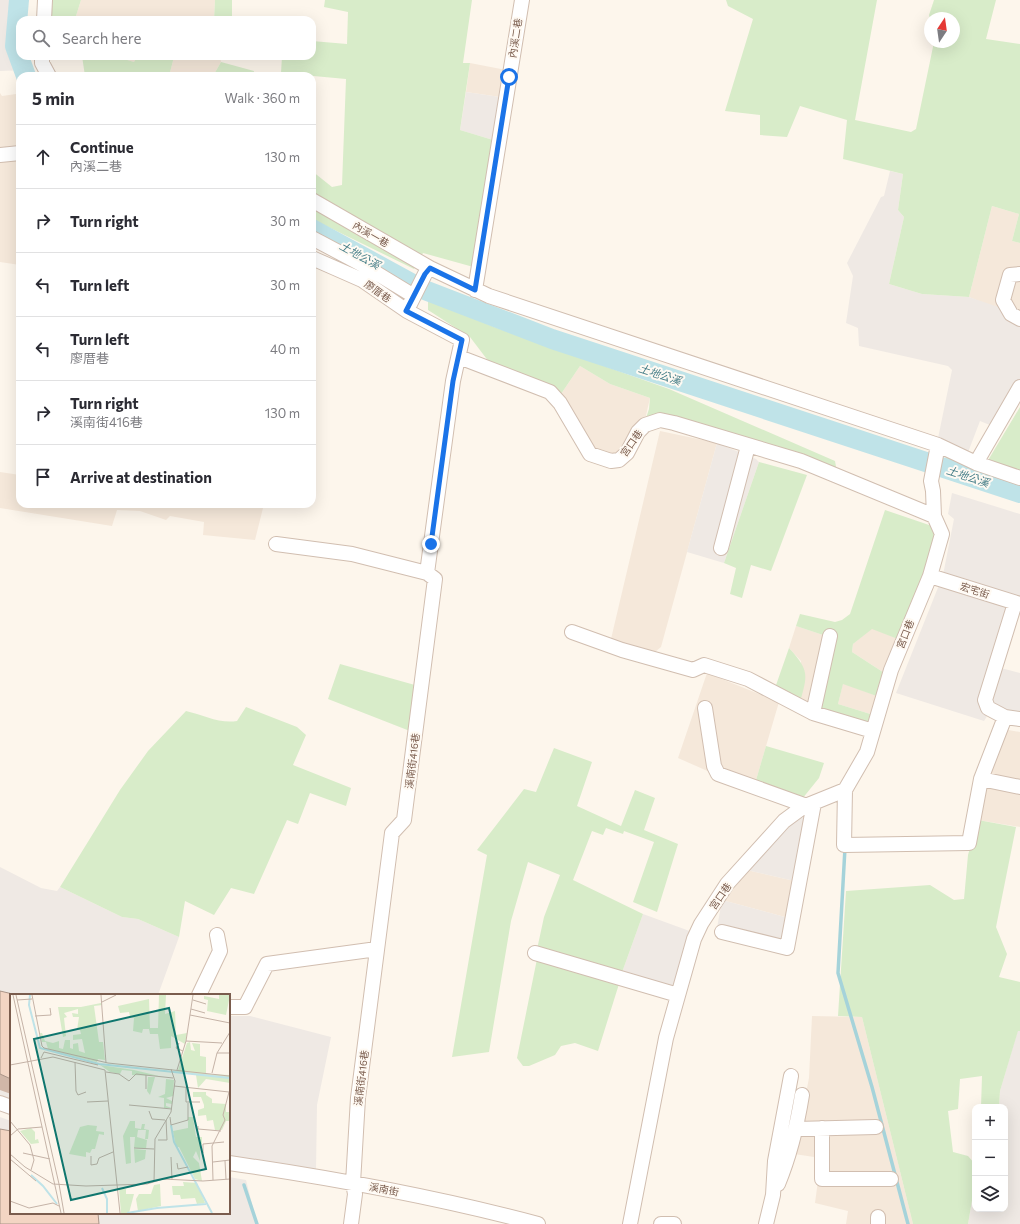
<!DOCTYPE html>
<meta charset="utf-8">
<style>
body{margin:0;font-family:Commissioner,"Noto Sans TC",sans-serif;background:#f7f7f7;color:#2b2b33}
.controls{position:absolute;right:12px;bottom:12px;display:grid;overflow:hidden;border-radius:8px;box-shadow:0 4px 16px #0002}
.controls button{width:36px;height:36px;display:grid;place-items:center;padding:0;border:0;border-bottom:1px solid #e1e1e2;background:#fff;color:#2b2b33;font:20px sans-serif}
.compass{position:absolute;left:924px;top:12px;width:36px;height:36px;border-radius:50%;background:#fff;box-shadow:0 4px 16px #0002;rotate:13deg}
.stop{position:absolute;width:12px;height:12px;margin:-9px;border:3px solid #1a73e8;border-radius:50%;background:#fff}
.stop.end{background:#1a73e8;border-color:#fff;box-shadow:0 1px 4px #0008}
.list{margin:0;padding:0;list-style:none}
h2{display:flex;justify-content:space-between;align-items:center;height:52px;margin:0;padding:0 16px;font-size:17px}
h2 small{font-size:13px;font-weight:400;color:#7c7c81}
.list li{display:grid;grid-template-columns:26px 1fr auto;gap:12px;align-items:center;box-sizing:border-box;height:64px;padding:0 16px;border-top:1px solid #e1e1e2}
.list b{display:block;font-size:15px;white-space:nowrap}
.list p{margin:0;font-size:13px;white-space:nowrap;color:#7c7c81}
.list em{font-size:13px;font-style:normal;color:#7c7c81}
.icon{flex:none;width:22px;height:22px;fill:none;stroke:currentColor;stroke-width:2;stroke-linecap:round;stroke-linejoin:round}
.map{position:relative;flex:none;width:1020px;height:1224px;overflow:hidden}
.search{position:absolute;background:#fff;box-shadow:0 4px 16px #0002;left:16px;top:16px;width:300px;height:44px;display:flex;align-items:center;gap:10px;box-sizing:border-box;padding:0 14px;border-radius:12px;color:#7c7c81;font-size:15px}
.panel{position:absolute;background:#fff;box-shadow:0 4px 16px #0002;left:16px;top:72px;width:300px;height:436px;border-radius:12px}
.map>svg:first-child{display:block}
.residential{fill:#f5e8da}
.industrial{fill:#efe9e4}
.green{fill:#d8ecc9}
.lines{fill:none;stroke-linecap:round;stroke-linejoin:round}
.stream{stroke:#a5d3da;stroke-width:3.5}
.river{stroke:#bfe3e8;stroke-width:20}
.minor-casing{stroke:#d1beb0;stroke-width:16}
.minor{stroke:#fff;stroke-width:14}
.wall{fill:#d1b7a8}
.building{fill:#f3d5c3;stroke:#aa9588}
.route{stroke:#1a73e8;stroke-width:5}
.labels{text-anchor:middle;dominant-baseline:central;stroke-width:4;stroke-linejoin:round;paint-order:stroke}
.street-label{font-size:10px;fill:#7a5c4d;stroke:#fffaf3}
.water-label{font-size:11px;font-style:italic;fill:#437c86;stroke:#fffaf3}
.inset-river{fill:none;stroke:#bfe3e8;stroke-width:2}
.inset-road{fill:none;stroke:#c5b3a7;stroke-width:1}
.view{fill:#0f766e;fill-opacity:0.15;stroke:#0f766e;stroke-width:2}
.inset-edge{fill:none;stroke:#7a5c4d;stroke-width:2}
</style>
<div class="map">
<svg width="1020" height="1224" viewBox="0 0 1020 1224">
<rect width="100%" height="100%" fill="#fdf6ec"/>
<path class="residential" d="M81,0H215L214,20H76V16Z
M114,56H137L134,62Z
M171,56H220L221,62L213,76H169L174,57Z
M470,63L511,71L507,98L466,92Z
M0,93L2,96L16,94L20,98V265L0,262Z
M992,206L1019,214L1012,241L1020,243V318L969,297Z
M580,366L610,384L650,398L644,424L614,458L593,448L561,394Z
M660,431L717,443L661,647L655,652L611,639Z
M0,472L20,475V504H264L255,540L203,535L204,522L170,516L166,520L140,511L117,510L112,526L0,508Z
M796,626L835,639L818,711L800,702L801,661L789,648Z
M872,628L903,641L892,678L852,652L853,644Z
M707,673L779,702L754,787L712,773L678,758Z
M843,683L885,699L880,717L838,704Z
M1003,729L1020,732V827L978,820L979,787Z
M747,870L803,883L796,920L722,900Z
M812,1016L862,1017L913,1224H846L848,1211L815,1203L821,1158L794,1154L809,1078Z"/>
<path class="industrial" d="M0,0H28V5L8,9V26H20V56H28V70L0,71Z
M466,92L507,98L493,140L460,130Z
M890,171L903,174L898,210L904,217L889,284L922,294L969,297L1007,310L1020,318V387L997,428L980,421L967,455L937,443L952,370L948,366L859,346L858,328L846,323L853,276L847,263L881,197L884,196Z
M717,443L756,459L759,462L724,563L687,552Z
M952,493L1020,514V605L1001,668L1020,673V718L989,713L984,721L896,693L943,575L954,519L948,514Z
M797,816L816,821L803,883L747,870Z
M0,867L41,888L57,891L60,887L122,917L138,919L179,937L158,995H11V1102L0,1098Z
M722,900L796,920L785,945L717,928Z
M643,914L695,933L681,994L620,978Z
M229,1016H250L331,1037L317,1105L316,1170L229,1159Z
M1018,1030L1020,1031V1224H968L975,1183V1209H1005V1107H999L1000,1091Z
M0,1117L11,1121V1213H229V1177L246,1180L257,1224H0Z"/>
<path class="green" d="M52,0H81L76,16V20H50Z
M215,0H232V20H214Z
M325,0H472L463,63H470L460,130L493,140L477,268L423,253L414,269L312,219V171L332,187L342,185L346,79L281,73L282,56H312V41L347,44L348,12L324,7Z
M726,0H877L855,120L911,132L916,129L934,42H954V18L930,19L929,15L934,0H996L986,39L1020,44V243L1012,241L1019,214L992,206L969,297L922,294L889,284L904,217L898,210L903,174L843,159L847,120L800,106L787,137L760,135V115L725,111L753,19L728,6Z
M82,56H114L134,62L137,56L174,57L169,76H85Z
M221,62L254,71L253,76H213Z
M428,299L494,327L669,389L835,461L837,472L674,418L644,424L649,409L650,398L610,384L580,366L561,394L489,362L470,337L428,310Z
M1020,407V494L944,464L948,447L987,462Z
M759,462L807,475L771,571L751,565L742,598L730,594L736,568L724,563Z
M885,510L932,526L938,531L903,641L872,629L853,644L852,652L892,678L885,699L843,684L838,704L880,717L877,725L818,711L835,639L796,626L800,614L835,622L842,620L850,614Z
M789,648C809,670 808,674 800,702L775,688Z
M340,664L422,687L415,733L328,699Z
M246,707L297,727L306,735L293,765L351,788L346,806L310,793L298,824L287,820L254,894L231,888L214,915L185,901L179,937L138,919L122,917L60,887L120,790L148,751L186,711C203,715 220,724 237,721Z
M766,746L824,763L819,778L798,804L754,787Z
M554,748L592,762L577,806L621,826L635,790L655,798L644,830L678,844L657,912L633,902L654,842L624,831L623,834L606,828L603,835L592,831L573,880L643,914L620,978L536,954L544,917L560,875L528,862L511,921L489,1052L452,1057L487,855L477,850L524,789L536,792Z
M978,820L1016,827L996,927L1007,954L999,977L1020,982V1031H1018L1000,1091L999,1107H981L982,1076L960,1079L958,1109L948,1111L953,1152L968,1156L975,1164V1183L968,1224H913L862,1017L838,1016L846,891L930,885L954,900L964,899L968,855Z
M537,959L619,984L598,1051L575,1043L561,1046L555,1055L529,1066H523L517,1058Z"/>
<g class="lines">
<path class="stream" d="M845,848L838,973L872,1087L908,1224
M244,1185L257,1224"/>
<path class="river" d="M19,0L15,46L26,76
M312,229L422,289L552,339L1020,493"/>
<defs>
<path id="minor" d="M44,20L45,0
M42,56V63L49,76
M0,155L20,153
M312,200L430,268L489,296L938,445L976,463L1020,478
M312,238L363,265L414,296
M312,258L362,280L407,311L462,340L453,381L427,573L435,579L404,820L392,833L358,1098L353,1183L355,1194L351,1224
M1020,274L1010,275L1003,300L1011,314L1020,319
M475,290L522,0
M410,304L425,274L430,268
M459,357L550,392L560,403L590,454L611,461L619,460L627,453L638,432L645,425L660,420L674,423L801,461L934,516L942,534L930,576L891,670L867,752L845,790L803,807L784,821L727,884L701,924L694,939L666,1038L630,1224
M976,463L1020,387
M934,516L933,491L931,481L938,445
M276,544L352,554L427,573
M721,548L748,446
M930,576L1020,604
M1015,603L985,700L988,708L1005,717L1020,719
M572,632L622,650L693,670L704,665L748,679L813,713L873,731
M705,708L714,766L718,774L807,806
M813,713L830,636
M981,779L1020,787
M845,790L844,845L969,843L981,779L1005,717
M722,932L787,948L814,803
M535,953L678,995
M199,995L220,951L217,935
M229,1007H245L267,964L377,949
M0,1103L11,1107
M822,1128V1179H891
M796,1129L876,1127
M229,1163C333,1178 436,1197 538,1224
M778,1184C790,1155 797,1126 802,1095
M878,1217V1224
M661,1224H674
M766,1224L773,1195L775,1161L791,1076"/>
</defs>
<use href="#minor" class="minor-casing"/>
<use href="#minor" class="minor"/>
</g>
<path class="wall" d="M0,991L11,995V1094L0,1090Z"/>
<path class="building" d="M0,991L17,995H11V1079L0,1074Z
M0,1129L11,1131V1213H98L99,1224H0Z"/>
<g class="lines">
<path class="route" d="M431,544L453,381L462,340L406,311L425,274L430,268L475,290L509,77"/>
</g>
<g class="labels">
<g class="street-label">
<text transform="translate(515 38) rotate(-81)">內溪二巷</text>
<text transform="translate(371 234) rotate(30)">內溪一巷</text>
<text transform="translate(378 291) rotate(35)">廖厝巷</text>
<text transform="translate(631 443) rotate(-55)">宮口巷</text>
<text transform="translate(975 590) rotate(18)">宏宅街</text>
<text transform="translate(905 634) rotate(-68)">宮口巷</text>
<text transform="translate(412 761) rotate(-83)">溪南街416巷</text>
<text transform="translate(720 896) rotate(-55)">宮口巷</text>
<text transform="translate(361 1078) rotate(-83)">溪南街416巷</text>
<text transform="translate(384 1189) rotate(11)">溪南街</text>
</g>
<g class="water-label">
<text transform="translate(360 255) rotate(29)">土地公溪</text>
<text transform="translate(660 374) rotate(18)">土地公溪</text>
<text transform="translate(968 476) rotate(18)">土地公溪</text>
</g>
</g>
<g transform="translate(10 994)">
<rect width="220" height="220" fill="#fdf6ec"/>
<path d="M149,1H156L155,20L165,17L166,41L177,39L175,50L161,42V54L150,55L148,40H140L139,35H133L132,39L123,37L124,24L120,23L119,18L110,19L108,12L139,5L140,34H148ZM209,1H220L216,21L197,17L198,6L194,5V2L209,5ZM91,9L92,11L84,12L89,48H93L95,66L88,65L87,68L49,59L38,55L36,48H32L30,39H32L35,47L43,49L49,47V54L53,55L55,46H60V54L63,55V50L68,49L69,57L75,59L72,45L63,46V41L71,40L70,36H67L69,23H63L62,19L68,20V15L54,19L57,23L54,24L56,42L53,43L48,13H71ZM180,48L181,56L185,57L182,49L190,50V62L196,63V80L220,81V89L196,85L188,94L186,81L163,77L168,76L177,49ZM90,71L124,76L149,82L122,81V77L112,76L110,80L100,78ZM138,83H145L140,101L137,97ZM156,85L164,86L163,102L156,104L162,107V110L156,109V112L162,114H154V104L148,103L155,100ZM183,98H196V101L202,105V109L216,110V118H220V127H216L212,136H205L203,126L197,127L196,121L188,122V116L194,114V111L191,103H183ZM178,123H183L186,143H192V150H190V167L186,157L183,163L189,169L192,187L185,185L169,153H166L163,137L178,134ZM120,127H125V134L131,135L132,130H135L134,135L139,136L138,145H135L136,136H128L127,143L137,146L136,155L124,154L125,143H120L121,169L116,170L113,142ZM78,131L87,132L86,137L94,138V141L89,140L85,155H82L80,159L76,158V163L59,160L70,133ZM21,134L25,138V146L28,145L29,149L21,150L10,137ZM124,155L136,156L135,165L125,169ZM173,188L187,189L195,209L187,210L185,204L171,205L170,201H163L162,192H174ZM150,190L151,212L128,217L126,205L129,200H141L144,191ZM109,195H116V200H124L119,219H111Z" fill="#d8ecc9"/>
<path class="inset-river" d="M20,1L19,11L30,54L89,70L220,84M161,131L164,148L202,219M21,181L33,192L47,210M92,194L97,205V219M117,219L147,214L196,210"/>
<path class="inset-road" d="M3,1L51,219M6,1L49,190L54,219M22,1L32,52L34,54L98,69L219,82M91,1L96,69M7,6L22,5M183,6L196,10M92,8L106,1M181,15L195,19M180,21L220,29M25,22L41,21L40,14M176,47L212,49M169,49L166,54L173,57M207,59H220M31,64L34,58L88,71M65,68L66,97L68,101L76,98M0,71L43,63L95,76L110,219M167,76L176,47L183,1M96,78L109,80L119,87L126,80L163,84M202,79L207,59L220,38M164,92L219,98L213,121L215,126L202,152L203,186M176,93V108H190M136,95V81M77,108L98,107M119,111L162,115M139,117L142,125L155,126M160,123L161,131L178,126V109M0,127L20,151L24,166L21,176M188,132V135L211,137M0,142L8,135L32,133M148,146H157L156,126M124,154L144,155M13,159L40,165M193,159V150L214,148M0,160L15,173L43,190L76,192L137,190L153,185L193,187L220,185M81,162V171L87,170L89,164L103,158M161,163L162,186M0,165L26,187M215,167L216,185M203,168L220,166M167,169L168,175L178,173M144,188L145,145L161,118L165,87L161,75M0,207L19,214L43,209L49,212"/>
<path class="view" d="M159,14L196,175L61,206L24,45Z"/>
<rect width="220" height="220" class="inset-edge"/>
</g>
</svg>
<div class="controls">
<button>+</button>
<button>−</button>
<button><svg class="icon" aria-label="layers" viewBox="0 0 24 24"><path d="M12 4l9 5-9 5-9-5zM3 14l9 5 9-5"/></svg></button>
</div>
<svg class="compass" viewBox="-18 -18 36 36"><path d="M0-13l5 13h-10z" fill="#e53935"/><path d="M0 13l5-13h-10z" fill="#7c7c81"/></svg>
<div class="stop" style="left:509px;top:77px"></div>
<div class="stop end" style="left:431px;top:544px"></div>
<div class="search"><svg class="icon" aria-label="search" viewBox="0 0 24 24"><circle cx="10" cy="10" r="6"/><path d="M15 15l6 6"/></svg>Search here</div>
<section class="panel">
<h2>5 min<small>Walk · 360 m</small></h2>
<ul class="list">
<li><svg class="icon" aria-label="ahead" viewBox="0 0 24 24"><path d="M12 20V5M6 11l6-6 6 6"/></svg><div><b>Continue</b><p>內溪二巷</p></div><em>130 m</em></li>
<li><svg class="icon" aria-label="right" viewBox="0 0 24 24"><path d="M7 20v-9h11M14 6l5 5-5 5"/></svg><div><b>Turn right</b></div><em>30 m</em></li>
<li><svg class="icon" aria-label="left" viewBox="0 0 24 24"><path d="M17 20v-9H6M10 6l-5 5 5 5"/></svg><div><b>Turn left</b></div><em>30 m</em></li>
<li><svg class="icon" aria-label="left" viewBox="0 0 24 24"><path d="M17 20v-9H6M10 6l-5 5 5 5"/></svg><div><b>Turn left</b><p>廖厝巷</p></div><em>40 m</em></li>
<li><svg class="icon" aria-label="right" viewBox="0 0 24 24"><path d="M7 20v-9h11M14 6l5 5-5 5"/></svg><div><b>Turn right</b><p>溪南街416巷</p></div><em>130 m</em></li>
<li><svg class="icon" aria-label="arrive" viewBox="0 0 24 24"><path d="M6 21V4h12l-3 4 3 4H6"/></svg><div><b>Arrive at destination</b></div></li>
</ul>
</section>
</div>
